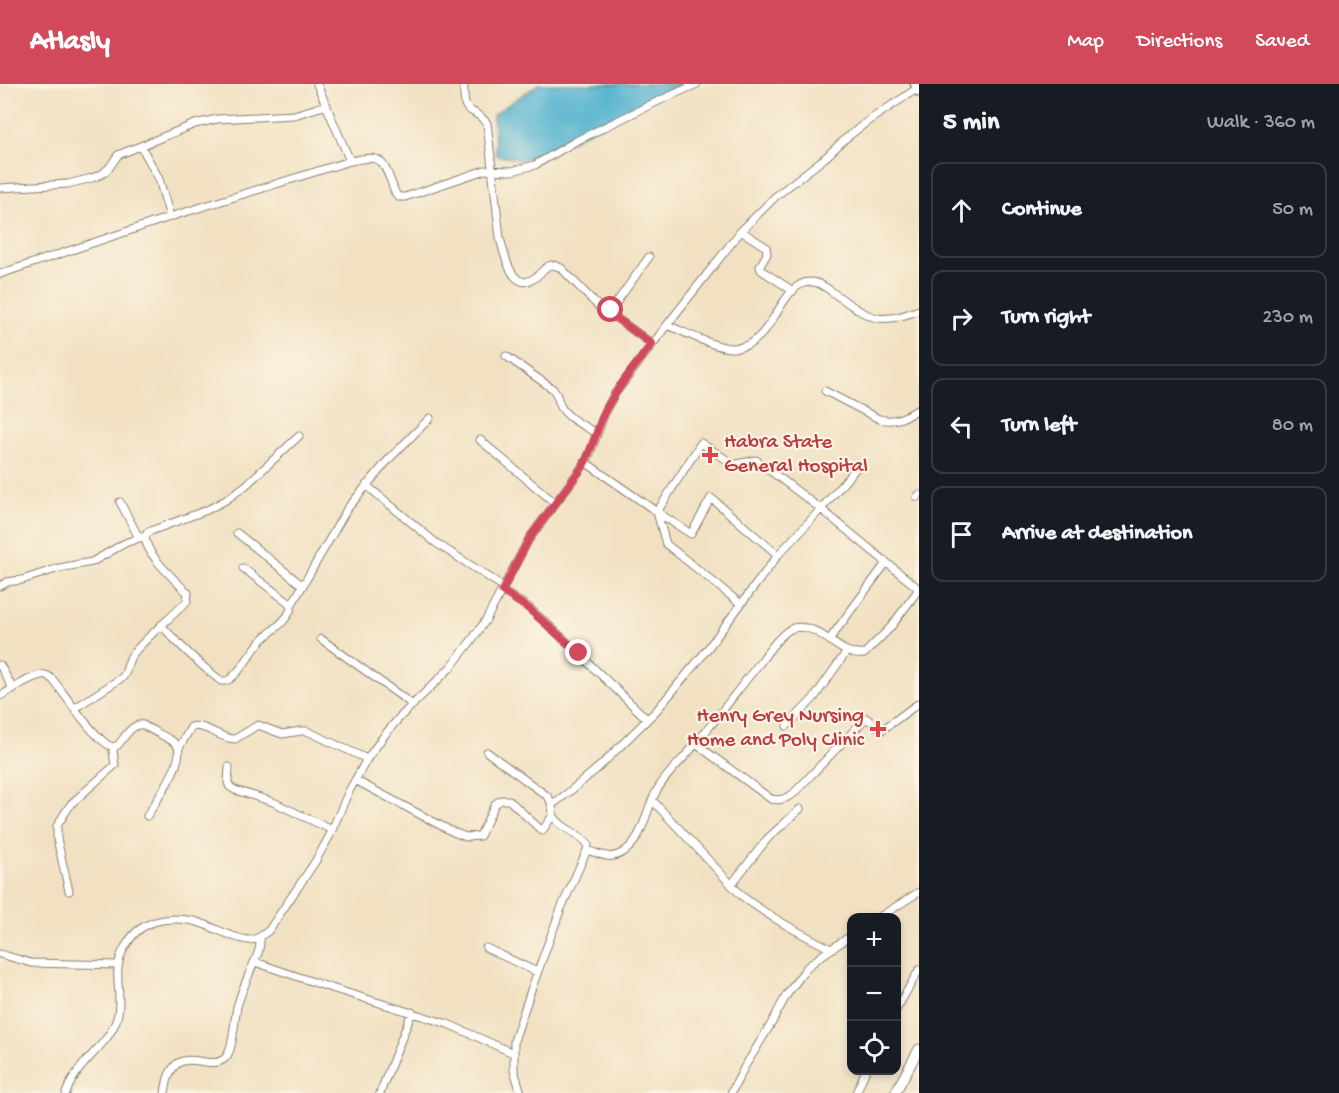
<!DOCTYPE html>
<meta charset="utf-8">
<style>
body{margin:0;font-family:"Gochi Hand",sans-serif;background:#20242c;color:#f1f3f6}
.controls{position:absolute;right:18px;bottom:18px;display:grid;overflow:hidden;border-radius:12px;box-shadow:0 3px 9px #0003}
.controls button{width:54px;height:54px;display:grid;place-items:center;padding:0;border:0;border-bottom:2px solid #363941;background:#171b24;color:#f1f3f6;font:30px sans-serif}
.stop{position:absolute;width:18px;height:18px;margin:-14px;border:4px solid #d1495b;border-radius:50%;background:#fff}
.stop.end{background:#d1495b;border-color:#fff;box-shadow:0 2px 6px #0008}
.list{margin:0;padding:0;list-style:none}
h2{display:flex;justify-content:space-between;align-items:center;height:78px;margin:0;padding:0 24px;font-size:26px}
h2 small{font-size:20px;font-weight:400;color:#9ea1a6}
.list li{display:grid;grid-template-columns:39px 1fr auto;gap:18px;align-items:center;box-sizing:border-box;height:96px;margin:0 12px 12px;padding:0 12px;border:2px solid #363941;border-radius:12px}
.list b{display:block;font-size:22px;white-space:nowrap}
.list em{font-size:20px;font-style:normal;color:#9ea1a6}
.icon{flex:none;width:33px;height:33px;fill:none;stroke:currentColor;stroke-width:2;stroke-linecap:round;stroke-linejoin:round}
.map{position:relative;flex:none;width:919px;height:1009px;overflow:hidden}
header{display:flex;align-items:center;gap:36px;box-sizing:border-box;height:84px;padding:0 30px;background:#d1495b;color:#fff}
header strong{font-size:28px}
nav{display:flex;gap:33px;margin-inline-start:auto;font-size:21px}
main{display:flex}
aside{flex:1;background:#171b24}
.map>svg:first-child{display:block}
.water{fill:#50b1cf;stroke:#366676;stroke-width:1.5}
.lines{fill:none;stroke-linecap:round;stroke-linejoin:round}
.minor-casing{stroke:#867e6f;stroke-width:9}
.secondary-casing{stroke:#867e6f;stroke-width:11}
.trunk-casing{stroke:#867e6f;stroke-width:13}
.minor{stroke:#fff;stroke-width:7}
.secondary{stroke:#fff;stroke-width:9}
.trunk{stroke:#fff;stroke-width:10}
.route{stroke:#d1495b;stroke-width:8}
.health-dot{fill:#e0444e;stroke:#fcf5e5;stroke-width:2}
.labels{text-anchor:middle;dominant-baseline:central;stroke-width:4.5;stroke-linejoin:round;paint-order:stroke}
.health-label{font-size:21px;fill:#be3a42;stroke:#fcf5e5;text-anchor:start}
</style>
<header>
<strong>Atlasly</strong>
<nav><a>Map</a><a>Directions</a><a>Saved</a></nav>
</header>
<main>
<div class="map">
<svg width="919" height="1009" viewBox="0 0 919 1009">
<rect width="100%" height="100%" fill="#fcf5e5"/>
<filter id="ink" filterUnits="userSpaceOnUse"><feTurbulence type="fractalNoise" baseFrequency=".0167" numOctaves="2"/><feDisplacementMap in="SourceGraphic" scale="12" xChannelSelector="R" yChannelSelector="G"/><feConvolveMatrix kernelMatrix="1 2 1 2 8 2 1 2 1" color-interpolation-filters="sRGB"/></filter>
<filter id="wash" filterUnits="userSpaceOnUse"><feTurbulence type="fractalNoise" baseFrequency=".008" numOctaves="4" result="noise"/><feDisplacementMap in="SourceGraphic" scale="24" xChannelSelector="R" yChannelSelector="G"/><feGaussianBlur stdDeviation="1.35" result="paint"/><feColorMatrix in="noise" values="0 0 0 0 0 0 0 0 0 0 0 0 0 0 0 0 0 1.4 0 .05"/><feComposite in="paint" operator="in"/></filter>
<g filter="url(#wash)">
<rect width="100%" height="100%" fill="#f1e1c2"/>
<path class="water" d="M539,0H682L550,67L521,76L496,71L493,31Z"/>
</g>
<g filter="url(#ink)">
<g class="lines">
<defs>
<path id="minor" d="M317,0L350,77
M464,0C463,35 469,19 487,39L500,154C504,170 513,213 537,192C541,189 546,181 552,181C554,181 559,183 561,184L600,224L604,228H608L611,226L649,173
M141,62L159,95L170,133
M0,104L68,100L92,94L102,90L109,84L118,71L195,40L217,35L294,31L327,21
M741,147L766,163L767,170L760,182L761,186L793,207
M0,190L176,131L350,77C379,72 381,71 392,100C393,105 395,109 398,113H405L485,86L512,87L535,81L576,57L652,20L697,0
M608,228L652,260
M667,241C685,248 713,263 731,264C775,266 778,196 812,198C819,198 827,204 832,208C868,232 875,244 919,226
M506,272L553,305C560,314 557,316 561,323C568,335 585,342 596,349
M825,307L879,335C895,339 905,333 919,325
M480,356L555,419
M585,378L657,428L666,460L741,520
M366,401L436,459L504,503
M917,413L919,411
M120,418L139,454
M237,449L303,502
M778,471L711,414L691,450L657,428L701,359L733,380H737L756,376L821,425L858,382
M0,502L7,498L22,496L59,484L92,478L125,459L145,452
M502,507L528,523L554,546L647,635
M291,522L347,425L389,375L430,334
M161,541C180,562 199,580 221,597C226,597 226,598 230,595C244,585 251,566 264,554C272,546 285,539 290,527C292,522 291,522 288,518L243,484
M321,555L413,621
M829,556L886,479
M0,581L13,605
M0,612C10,607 36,588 46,591C49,592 52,595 54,597C65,611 99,662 114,663L118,661C125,653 132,639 143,641C150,646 172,655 176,660C189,673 154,720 147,732
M75,624L123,593C128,586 127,578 132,571C148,551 169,536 187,517L188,509C175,496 145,470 145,452L148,448L207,426L226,416L245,402L299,352
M787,642L814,614L847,567
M696,660L771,715C781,717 785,715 793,710L866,634L882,646L919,619
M179,664L191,643C205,639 220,655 235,655L258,641L282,650L301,647H307L367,675
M487,668L547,712C555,720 550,726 555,734C563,746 581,749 588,761L587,766L560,827L531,906L514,957V986L521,1009
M229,683L228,699L230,703L235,706L273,718L332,746
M355,696L453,748L466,753L480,752L495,720L501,716H509L542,747L553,731
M652,716L742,812C769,833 800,849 831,865
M553,720L569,708L599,683L656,627L702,572L778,471L821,425L919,505
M587,766C602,771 611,777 625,767C646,751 645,723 659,703C669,687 685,674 697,658C720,631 740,603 762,576C768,567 783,547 793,544C820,537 838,574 864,570L890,544L919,505
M731,801L768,754L800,725
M69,807L57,755V742L63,732L71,720L115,681L113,667L114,663
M878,834L919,808
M486,864L537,888
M0,870L31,879L118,881
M255,878L328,903L448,940L513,969
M896,926L919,886
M66,1009C70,999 75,990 82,982C95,966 111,954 117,934C124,910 110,888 125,863C129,856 133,850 140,845C158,832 186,833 206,841C219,846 235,855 249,856C257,856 263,851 269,846L315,778L329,753L348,709L367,675L383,653L399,634L451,583L471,557L486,536L529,455L583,382L589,372L606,326L614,311L667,241L741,147L776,112L826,73L845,55L868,37L918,4
M165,1009C166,1003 167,996 169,991C182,960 211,990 226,973C234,964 234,936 237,923C240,911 245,900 250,888C255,875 261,868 260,853
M380,1009L412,928
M731,1009L744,984L771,940L786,912L807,883L821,872L852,851
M856,1009L866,986"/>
<path id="secondary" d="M895,1009L919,965"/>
<path id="trunk" d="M916,0L919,7"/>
</defs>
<use href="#minor" class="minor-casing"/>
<use href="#secondary" class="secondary-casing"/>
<use href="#trunk" class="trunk-casing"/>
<use href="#minor" class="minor"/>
<use href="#secondary" class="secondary"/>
<use href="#trunk" class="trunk"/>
</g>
</g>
<g class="lines" filter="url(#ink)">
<path class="route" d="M579,569L528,524L502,507L529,455L583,382C593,364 597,344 606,325C618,302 636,281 652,260L608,228L611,226"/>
</g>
<g class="health-dot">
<path d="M707 362h6v6h6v6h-6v6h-6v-6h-6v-6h6z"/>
<path d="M875 636h6v6h6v6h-6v6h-6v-6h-6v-6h6z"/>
</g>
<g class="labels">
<g class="health-label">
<text x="724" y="359">Habra State<tspan x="724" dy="24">General Hospital</tspan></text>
<text x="864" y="633" text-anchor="end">Henry Grey Nursing<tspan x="864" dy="24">Home and Poly Clinic</tspan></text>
</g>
</g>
</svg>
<div class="controls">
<button>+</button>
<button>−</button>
<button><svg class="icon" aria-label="locate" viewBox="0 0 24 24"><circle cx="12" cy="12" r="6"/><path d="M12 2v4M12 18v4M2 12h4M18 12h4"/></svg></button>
</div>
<div class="stop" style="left:611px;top:226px"></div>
<div class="stop end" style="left:579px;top:569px"></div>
</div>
<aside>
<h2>5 min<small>Walk · 360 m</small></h2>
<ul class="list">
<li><svg class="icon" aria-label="ahead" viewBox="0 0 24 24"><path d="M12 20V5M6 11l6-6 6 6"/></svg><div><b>Continue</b></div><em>50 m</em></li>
<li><svg class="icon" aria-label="right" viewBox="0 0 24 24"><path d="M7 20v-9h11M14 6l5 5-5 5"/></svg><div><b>Turn right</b></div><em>230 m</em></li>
<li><svg class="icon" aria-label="left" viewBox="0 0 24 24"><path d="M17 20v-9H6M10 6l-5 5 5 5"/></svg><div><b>Turn left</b></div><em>80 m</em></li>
<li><svg class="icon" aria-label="arrive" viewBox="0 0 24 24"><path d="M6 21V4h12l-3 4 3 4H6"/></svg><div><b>Arrive at destination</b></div></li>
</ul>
</aside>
</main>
